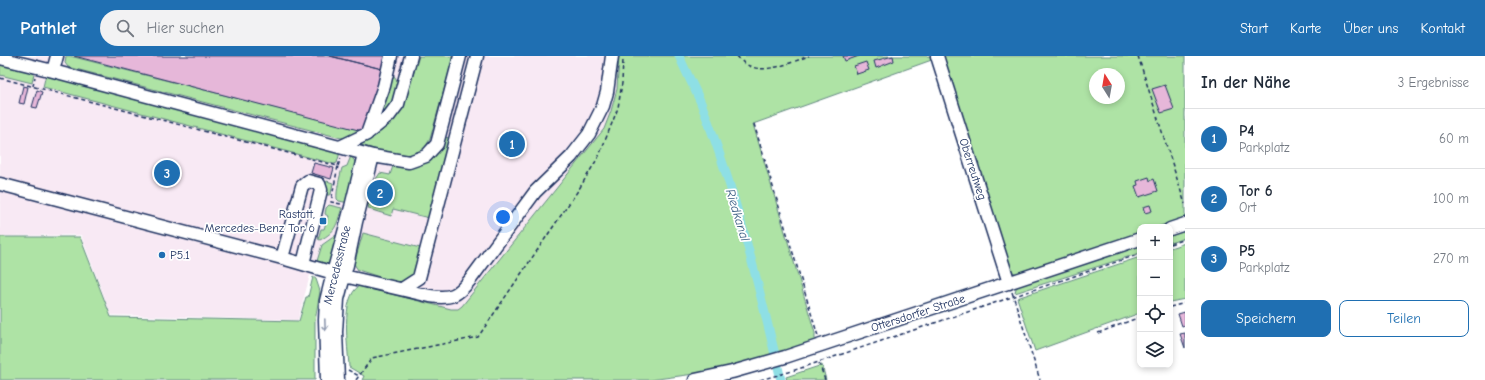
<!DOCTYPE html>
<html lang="de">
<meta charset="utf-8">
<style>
body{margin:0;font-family:"Comic Neue",sans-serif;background:#f2f2f3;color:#1f2937}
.controls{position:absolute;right:12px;bottom:12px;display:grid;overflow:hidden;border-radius:8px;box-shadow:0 2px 6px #0003}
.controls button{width:36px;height:36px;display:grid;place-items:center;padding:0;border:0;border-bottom:1px solid #e0e1e3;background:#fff;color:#1f2937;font:20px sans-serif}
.compass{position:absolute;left:1089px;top:12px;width:36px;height:36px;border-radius:50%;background:#fff;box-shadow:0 2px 6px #0003;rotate:349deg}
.you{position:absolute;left:503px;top:161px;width:14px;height:14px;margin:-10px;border:3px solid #fff;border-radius:50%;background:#1a73e8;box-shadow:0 0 0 6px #1a73e833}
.badge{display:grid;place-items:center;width:26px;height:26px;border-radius:50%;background:#1f6fb2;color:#fff;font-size:13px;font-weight:700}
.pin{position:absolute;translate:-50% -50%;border:2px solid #fff;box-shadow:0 1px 4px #0006}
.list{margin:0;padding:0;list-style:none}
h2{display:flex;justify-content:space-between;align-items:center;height:52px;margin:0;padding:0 16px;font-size:17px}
h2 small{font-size:13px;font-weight:400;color:#747a83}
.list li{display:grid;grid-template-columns:26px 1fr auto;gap:12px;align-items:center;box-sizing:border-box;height:60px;padding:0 16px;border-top:1px solid #e0e1e3}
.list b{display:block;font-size:15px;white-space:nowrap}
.list p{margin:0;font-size:13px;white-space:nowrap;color:#747a83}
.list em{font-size:13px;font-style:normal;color:#747a83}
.actions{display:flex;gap:8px;padding:12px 16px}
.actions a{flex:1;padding:9px 0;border:1px solid #1f6fb2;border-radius:8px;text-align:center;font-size:14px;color:#1f6fb2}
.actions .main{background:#1f6fb2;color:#fff}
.icon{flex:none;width:22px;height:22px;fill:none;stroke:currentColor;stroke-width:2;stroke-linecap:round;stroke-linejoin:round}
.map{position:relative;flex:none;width:1185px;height:324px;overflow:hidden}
header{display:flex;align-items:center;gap:24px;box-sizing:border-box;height:56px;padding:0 20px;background:#1f6fb2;color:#fff}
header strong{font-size:19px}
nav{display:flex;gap:22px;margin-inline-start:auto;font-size:14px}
.search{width:280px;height:36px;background:#f2f2f3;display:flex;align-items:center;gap:10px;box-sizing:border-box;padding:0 14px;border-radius:22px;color:#747a83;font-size:15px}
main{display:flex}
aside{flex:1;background:#fff}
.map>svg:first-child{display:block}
.built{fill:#f8e9f4}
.green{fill:#aee3a5;stroke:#648982;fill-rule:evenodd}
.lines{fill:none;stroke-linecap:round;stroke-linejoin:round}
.canal{stroke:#8edfe5;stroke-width:9}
.building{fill:#e6b7d9;stroke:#1b2f5e}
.minor-casing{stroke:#1b2f5e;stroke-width:15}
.path{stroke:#1b2f5e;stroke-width:1.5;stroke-dasharray:4 3;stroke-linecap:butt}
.minor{stroke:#fff;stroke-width:12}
.oneway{stroke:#8d97ae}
.poi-dot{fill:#1f6fb2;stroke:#fff;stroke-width:1.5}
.labels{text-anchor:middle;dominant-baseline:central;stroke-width:3.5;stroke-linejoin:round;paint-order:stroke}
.street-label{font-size:12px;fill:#1b2f5e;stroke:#fff}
.poi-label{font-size:12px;fill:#1b2f5e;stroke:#fff;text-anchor:end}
.water-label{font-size:13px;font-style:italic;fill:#385b80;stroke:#fff}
</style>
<header>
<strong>Pathlet</strong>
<div class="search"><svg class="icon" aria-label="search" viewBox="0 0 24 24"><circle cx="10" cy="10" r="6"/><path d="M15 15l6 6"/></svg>Hier suchen</div>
<nav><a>Start</a><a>Karte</a><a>Über uns</a><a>Kontakt</a></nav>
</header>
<main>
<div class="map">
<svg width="1185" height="324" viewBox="0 0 1185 324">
<rect width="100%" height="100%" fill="#fff"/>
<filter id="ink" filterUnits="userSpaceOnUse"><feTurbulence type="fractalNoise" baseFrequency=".025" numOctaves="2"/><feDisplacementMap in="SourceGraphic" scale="8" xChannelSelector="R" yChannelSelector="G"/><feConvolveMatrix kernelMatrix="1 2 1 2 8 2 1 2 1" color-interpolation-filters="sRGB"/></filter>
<g filter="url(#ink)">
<path class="built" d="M0,0H619L617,33L611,55L604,73L462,250L458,253L445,252L310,219L298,264L111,259L81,179L0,180Z"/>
<path class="green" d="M66,0H70L359,73L349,81L341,82L68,11L65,7Z
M419,0H452V6L430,83C428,86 426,91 423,93C406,107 379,94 361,89L363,84L382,75L396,61L404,49Z
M619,0H1185V161L1157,171H1140V177L1017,218L1009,214L940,1L753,68L815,277V286L766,301L709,316L650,324H362L364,320L349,311C348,290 340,243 359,230L451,253H458L462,250L604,73L611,55L617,33ZM1095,18H1119V42H1095Z
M0,8L34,17L32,27L0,19Z
M46,18L340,96L337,107L334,108L43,31Z
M393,18L398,26L392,48L382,59Z
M443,81L450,82L429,162L393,153L391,160L369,153L368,149L370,145L388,149L392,133L389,132V130L378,127L379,124L376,123L380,117L390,119L393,110C425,114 427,105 443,81Z
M351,100L356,107L351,125L353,130L349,147L339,145L337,143C336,135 340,120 342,112L347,110Z
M327,125L333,127L331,138L329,139H327L326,127Z
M329,149L342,152C336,169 337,175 320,184L318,183L321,173H324L328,160L325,158L326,152Z
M1182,176H1185V182L1170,187V180Z
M339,177L331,205L328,208L317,205L322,189Z
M363,177L424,193L415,220L398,227L358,214L354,208Z
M0,181H80L111,261L299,265L306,241H308L313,221L316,223L320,235L315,265V324H0Z
M1185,187V243L1170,246V192Z
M1140,190V197L1015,237L1016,232L1021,229Z
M1140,201V257L1035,295L1017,242Z
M822,309L826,324H787L786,321Z"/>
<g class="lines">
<path class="canal" d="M679,0C686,16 694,31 701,47C736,136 759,230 781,324"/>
</g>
<path class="building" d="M74,0H330L382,13L366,76Z
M330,0H385L382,13Z
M843,0H859L845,5Z
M893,0L894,5L876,12L874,5Z
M866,6L869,14L857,18L854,10Z
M1165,29L1174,53L1161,57L1152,33Z
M23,30L28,31L24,48L19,47Z
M37,34L42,36L37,52L32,51Z
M314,107L334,112L331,123L311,117Z
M1149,121L1150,125L1154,123L1158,135L1139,141L1135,130L1138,129L1137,125Z
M374,130L391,135L387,148L371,144L372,141L370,140L372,133H374Z
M1150,149L1152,155L1145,157L1143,151Z
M1185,256V269L1182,270L1178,258Z
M1185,277V292L1180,278Z"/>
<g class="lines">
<defs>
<path id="minor" d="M937,0L1009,227
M0,2L53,15L373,100L409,106L426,100L437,88L460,0
M53,15L57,0
M369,76L389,60L398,48L411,0
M340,91L367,78L384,30L391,0
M0,128L282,202L344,220L430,240C451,243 457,240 470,224L535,136L571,101L589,78L603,50L607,36L612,0
M1170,173L1185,168
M282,202L302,130L308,125L319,128L321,134L303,208
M402,233L419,222L477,0
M327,324L325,264L326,245L333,217L351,151L364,98
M338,324L336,276L338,243L347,209L356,166L373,100
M695,324L732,316L785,301L1140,183"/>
</defs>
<use href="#minor" class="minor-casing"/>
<path class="path" d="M737,0C755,24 786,8 809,0
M1138,0L1185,148
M0,22L338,110L331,146L341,148
M33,30L35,21
M754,68L818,280
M338,110L341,102
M1170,188L1185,183
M1012,236L1040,324
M1170,251L1185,247
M1098,277L1140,261
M819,307L825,324
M348,314L359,320
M356,324L372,302L478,281L579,133L599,100L618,52L622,27L623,3
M760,324L789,316L1140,198"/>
<use href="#minor" class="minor"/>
</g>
<defs><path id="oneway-shaft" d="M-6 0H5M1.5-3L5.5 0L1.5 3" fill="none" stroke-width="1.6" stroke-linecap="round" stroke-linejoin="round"/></defs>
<use class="oneway" href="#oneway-shaft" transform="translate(325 269) rotate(88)"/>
</g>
<g class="poi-dot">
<rect x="319" y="161" width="8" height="8" rx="2"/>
<circle cx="162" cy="199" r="4"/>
</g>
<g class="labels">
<g class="street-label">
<text transform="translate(973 113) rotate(72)">Oberreutweg</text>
<text transform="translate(337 209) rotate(-76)">Mercedesstraße</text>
<text transform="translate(918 257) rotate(-18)">Ottersdorfer Straße</text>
</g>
<g class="poi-label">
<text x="315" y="158">Rastatt,<tspan x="315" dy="14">Mercedes-Benz Tor 6</tspan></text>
<text x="170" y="199" text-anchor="start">P5.1</text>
</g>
<g class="water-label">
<text transform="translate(738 159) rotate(73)">Riedkanal</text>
</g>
</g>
</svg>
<div class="controls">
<button>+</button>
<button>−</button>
<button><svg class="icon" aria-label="locate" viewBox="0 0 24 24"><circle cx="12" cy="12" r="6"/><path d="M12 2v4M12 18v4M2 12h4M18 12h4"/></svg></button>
<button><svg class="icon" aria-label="layers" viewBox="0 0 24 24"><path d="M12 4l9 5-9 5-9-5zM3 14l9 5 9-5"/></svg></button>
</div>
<svg class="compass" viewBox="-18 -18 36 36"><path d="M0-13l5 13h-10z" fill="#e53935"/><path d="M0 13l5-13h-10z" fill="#747a83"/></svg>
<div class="you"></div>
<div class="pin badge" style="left:512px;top:88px">1</div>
<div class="pin badge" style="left:380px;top:137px">2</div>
<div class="pin badge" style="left:167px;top:117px">3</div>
</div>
<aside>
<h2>In der Nähe<small>3 Ergebnisse</small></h2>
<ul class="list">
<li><span class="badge">1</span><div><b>P4</b><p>Parkplatz</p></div><em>60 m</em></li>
<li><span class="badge">2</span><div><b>Tor 6</b><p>Ort</p></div><em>100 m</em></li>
<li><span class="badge">3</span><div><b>P5</b><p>Parkplatz</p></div><em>270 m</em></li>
</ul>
<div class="actions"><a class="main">Speichern</a><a>Teilen</a></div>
</aside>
</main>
